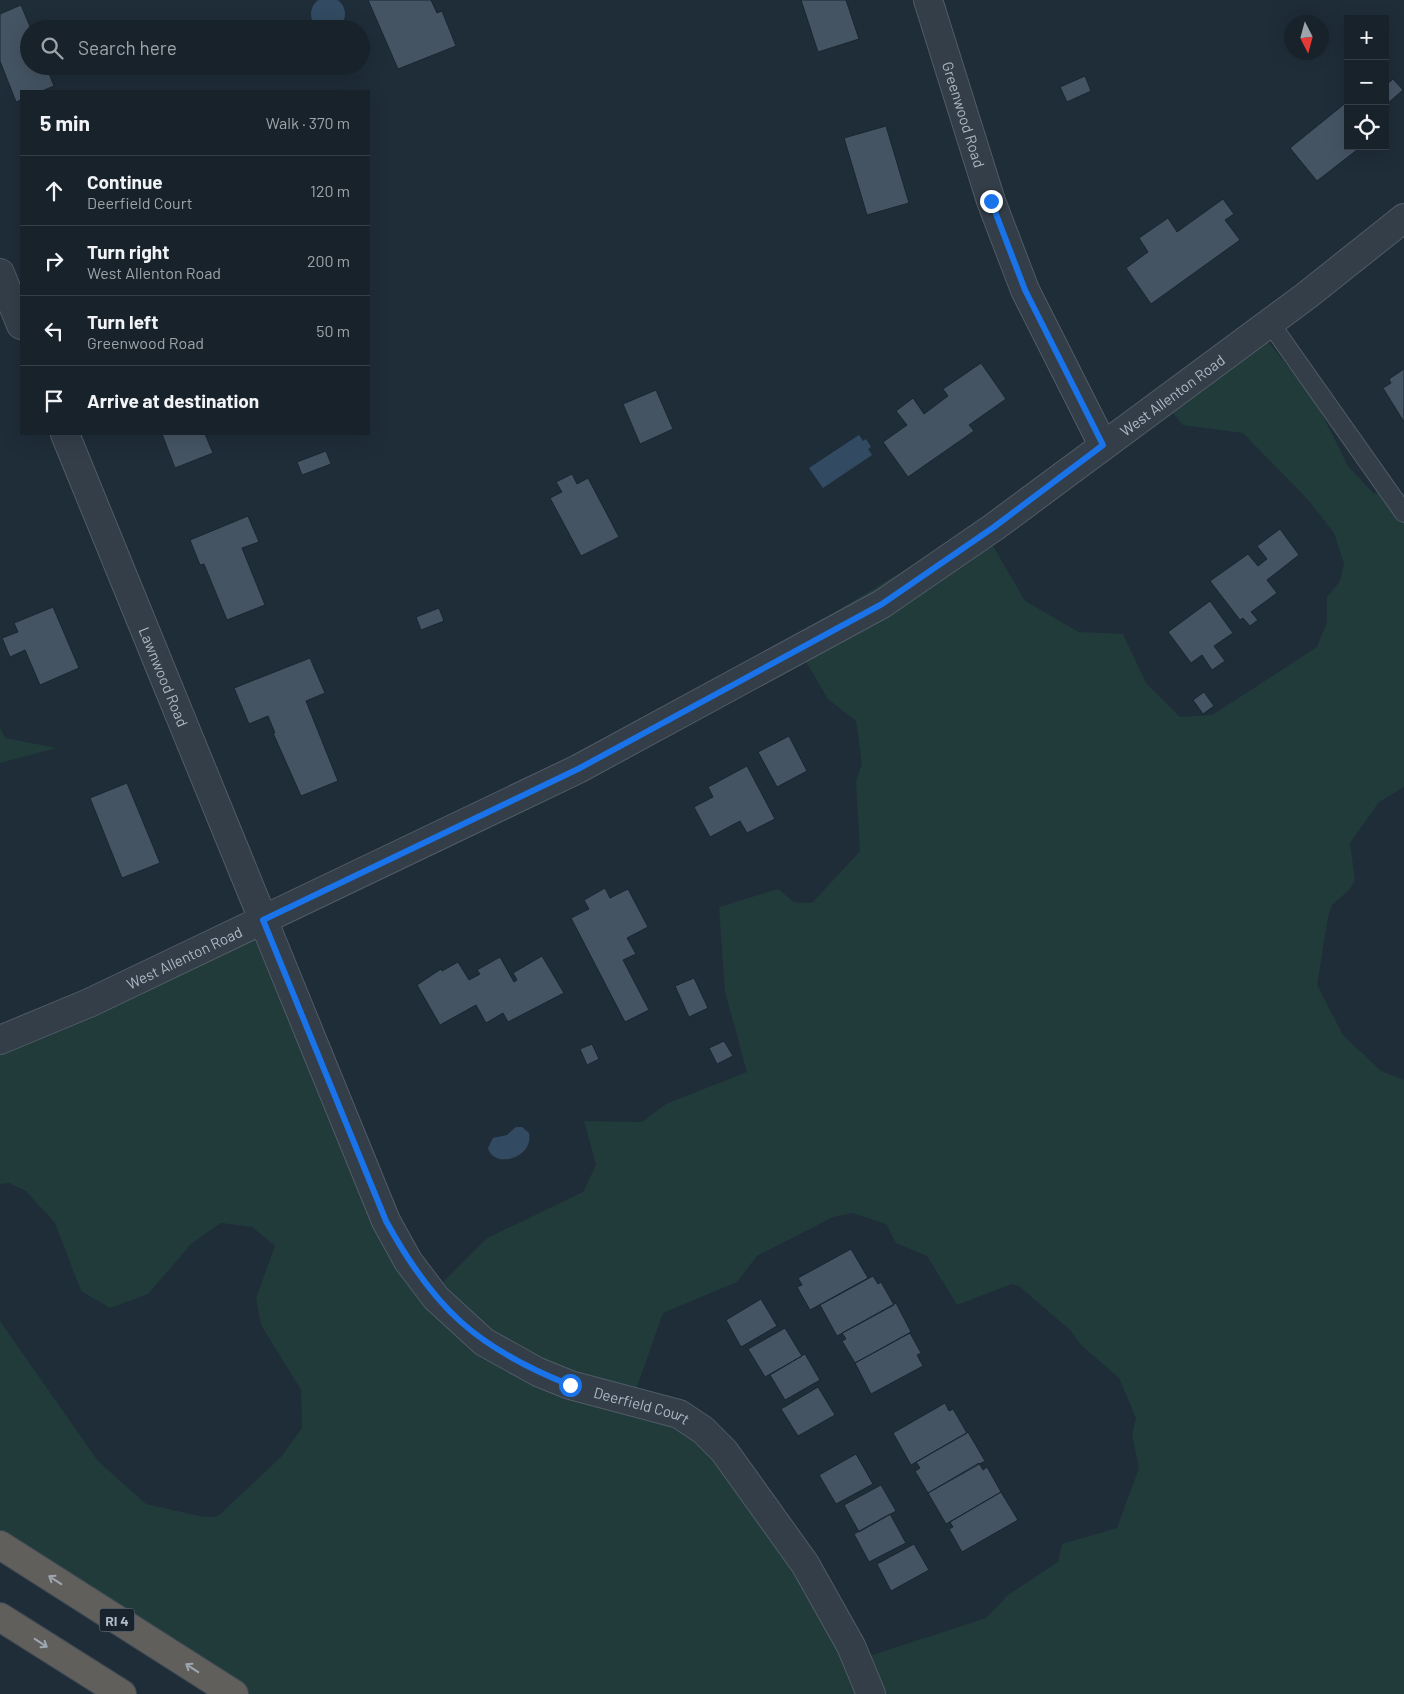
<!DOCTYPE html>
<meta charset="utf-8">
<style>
body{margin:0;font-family:Barlow,sans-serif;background:#202a33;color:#f1f3f6}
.controls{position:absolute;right:15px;top:15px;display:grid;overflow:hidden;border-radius:0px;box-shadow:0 5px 20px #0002}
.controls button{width:45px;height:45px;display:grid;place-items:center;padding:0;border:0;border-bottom:1px solid #363f47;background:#17222b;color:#f1f3f6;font:25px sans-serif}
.compass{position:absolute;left:1284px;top:15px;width:45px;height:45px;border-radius:50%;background:#17222b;box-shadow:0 5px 20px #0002;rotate:174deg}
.stop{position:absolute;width:15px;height:15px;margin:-11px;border:4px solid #1a73e8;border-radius:50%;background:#fff}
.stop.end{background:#1a73e8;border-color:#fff;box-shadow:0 1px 5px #0008}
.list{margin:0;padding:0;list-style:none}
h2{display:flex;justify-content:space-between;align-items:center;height:65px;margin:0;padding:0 20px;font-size:21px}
h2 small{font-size:16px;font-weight:400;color:#9ea4a9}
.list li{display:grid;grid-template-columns:32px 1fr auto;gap:15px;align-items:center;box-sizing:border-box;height:70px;padding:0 20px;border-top:1px solid #363f47}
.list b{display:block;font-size:19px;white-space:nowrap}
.list p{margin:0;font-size:16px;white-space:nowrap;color:#9ea4a9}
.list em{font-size:16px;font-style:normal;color:#9ea4a9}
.icon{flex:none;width:28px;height:28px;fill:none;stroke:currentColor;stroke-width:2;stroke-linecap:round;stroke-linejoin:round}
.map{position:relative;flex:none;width:1404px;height:1694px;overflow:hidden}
.search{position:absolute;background:#17222b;box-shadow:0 5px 20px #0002;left:20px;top:20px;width:350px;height:55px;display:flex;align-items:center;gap:12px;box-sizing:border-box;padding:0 18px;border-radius:28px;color:#9ea4a9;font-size:19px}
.panel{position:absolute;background:#17222b;box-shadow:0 5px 20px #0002;left:20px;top:90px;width:350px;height:345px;border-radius:0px}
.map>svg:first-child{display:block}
.green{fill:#213a3a;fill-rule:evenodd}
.water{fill:#324b62}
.building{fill:#455463;stroke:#1a2530}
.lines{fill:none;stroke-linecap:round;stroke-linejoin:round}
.service-casing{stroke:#505c67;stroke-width:20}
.minor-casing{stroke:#505c67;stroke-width:30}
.tertiary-casing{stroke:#505c67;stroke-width:30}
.trunk-casing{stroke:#3d4954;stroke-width:30}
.service{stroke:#333e49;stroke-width:18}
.minor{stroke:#333e49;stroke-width:28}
.tertiary{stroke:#333e49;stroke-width:28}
.trunk{stroke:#605f5c;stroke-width:28}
.oneway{stroke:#9ea7b1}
.route{stroke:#1a73e8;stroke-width:6}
.labels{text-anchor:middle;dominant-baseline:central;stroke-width:5;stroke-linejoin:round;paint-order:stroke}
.shield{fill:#18232e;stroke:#808c98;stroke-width:1}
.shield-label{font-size:14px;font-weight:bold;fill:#adb9c6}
.street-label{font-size:15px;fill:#adb9c6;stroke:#18232e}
</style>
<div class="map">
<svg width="1404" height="1694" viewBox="0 0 1404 1694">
<rect width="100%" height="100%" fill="#1f2d39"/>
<path class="green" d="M1256,327L1315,400L1348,466L1373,493L1402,498L1404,508V787L1379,802L1350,843L1355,881L1348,891L1332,905L1328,917L1317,985L1343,1035L1381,1071L1404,1080V1694H235L0,1543V1321L98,1461L146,1504L199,1516L214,1517L219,1515L281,1457L302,1428L301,1390L261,1325L256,1298L275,1246L252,1227L221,1223L192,1243L148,1294L110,1308L81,1291L55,1223L26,1191L9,1183L0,1184V1031L251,914L376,1203L440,1285L487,1238L583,1192L596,1165L584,1121L642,1122L666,1104L747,1072L725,992L719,907L778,889L794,902L812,903L860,851L856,781L862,764L856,721L828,699L793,640L804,631L977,526L985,532L1025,601L1079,632L1123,634L1146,683L1180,717L1212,715L1317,647L1327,622V597L1340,581L1344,563L1334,533L1309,501L1243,433L1183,425L1158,395ZM852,1213L886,1224L896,1243L927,1256L957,1305L1012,1284L1019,1286L1070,1330L1080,1344L1119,1378L1136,1418L1132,1435L1139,1468L1117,1528L1062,1544L1058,1562L1008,1595L986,1618L860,1659L728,1456L642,1394L637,1387L663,1313L737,1282L757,1256L833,1217Z
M0,727L5,738L57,748L0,763Z"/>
<path class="water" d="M311 14a17 17 0 1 1 34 0a17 17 0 1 1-34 0Z
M859,435L863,441L866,439L871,447L868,449L872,455L823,488L809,468Z
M516,1127H522L529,1133C534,1159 493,1169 488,1148L493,1138L507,1135Z"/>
<path class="building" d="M368,0H431L437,13L442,11L456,46L398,69Z
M801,0H846L859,39L818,52Z
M21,5L31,29H29V66H46L54,86L42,91H21V100L16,102L0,61V14Z
M1085,76L1091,91L1067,102L1060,87Z
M1393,79L1403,90L1388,103L1385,99V86Z
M1348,101V146H1362L1317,181L1290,148Z
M886,126L909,203L867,215L844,138Z
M1223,199L1234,214L1225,220L1240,240L1151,304L1126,268L1148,252L1139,238L1168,218L1177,232Z
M981,363L1006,399L969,425L974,431L908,477L883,442L907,425L896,411L913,398L924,414L948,396L943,389Z
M1404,369V422L1383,388L1391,383L1389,379Z
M656,390L673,429L640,444L623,404Z
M162,434H205L213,453L175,468Z
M326,451L331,464L302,475L297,462Z
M572,474L577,484L588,478L619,537L581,556L550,498L562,492L556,482Z
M248,516L259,542L242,548L265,605L227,620L204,564L200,565L190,540Z
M1280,529L1299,555L1267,580L1277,593L1251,612L1258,620L1250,626L1243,618L1240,620L1210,581L1248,554L1258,566L1267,559L1257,546Z
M1210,601L1233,633L1214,646L1225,661L1212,670L1202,655L1191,663L1168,632Z
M53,607L79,668L40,685L25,650L10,657L2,638L18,632L14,623Z
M439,608L444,621L421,630L416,617Z
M310,658L325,693L306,701L338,781L301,796L273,733H275L268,716L249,724L234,688Z
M1204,692L1214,706L1203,714L1193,700Z
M789,736L807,771L777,787L758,752Z
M747,766L775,819L747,833L740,821L710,837L694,807L713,797L708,787Z
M127,783L160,863L122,878L90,798Z
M605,888L610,898L628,889L648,927L627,938L636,954L623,960L649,1010L625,1022L571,918L589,909L584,900Z
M542,956L564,993L508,1022L503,1013L486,1023L476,1005L440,1025L417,985L441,969L442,971L458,962L469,980L480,974L477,970L500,957L514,982L517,980L513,973Z
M694,978L708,1008L689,1017L675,986Z
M724,1041L733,1056L717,1064L709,1048Z
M592,1044L599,1059L587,1065L580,1049Z
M851,1249L868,1278L810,1310L797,1287L802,1285L798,1278Z
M873,1276L878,1284L881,1282L894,1305L837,1336L820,1305Z
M761,1299L777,1326L741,1347L726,1320Z
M896,1303L911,1332L855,1363L842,1341L846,1339L842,1333Z
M785,1328L802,1356L765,1377L748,1349Z
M910,1333L921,1353L917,1355L923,1366L871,1394L855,1363Z
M805,1354L820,1380L785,1400L770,1375Z
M818,1387L835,1415L798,1436L781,1409Z
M945,1403L949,1411L953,1409L967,1433L911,1465L893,1433Z
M968,1432L985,1461L928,1493L915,1471L920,1468L916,1462Z
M856,1454L873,1484L836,1504L819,1475Z
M979,1463L983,1470L987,1467L1001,1492L946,1524L928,1493Z
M881,1485L896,1511L859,1532L844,1505Z
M1001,1492L1018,1520L962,1552L949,1529L953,1527L950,1522Z
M890,1514L906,1543L869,1562L854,1534Z
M914,1544L929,1570L891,1591L877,1564Z"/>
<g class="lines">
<defs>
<path id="service" d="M1270,323L1404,513"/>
<g id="minor">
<path id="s1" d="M928,0L991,201L1025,290L1103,445"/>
<path d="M0,273L21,325"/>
<path id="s2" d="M65,434L386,1221L408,1261L436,1298L484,1342L538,1372L570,1385L679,1414L703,1430L724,1451L805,1564L851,1646L871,1694"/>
</g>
<g id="tertiary">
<path id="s3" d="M0,1040L89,1003L578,769L882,604L994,527L1306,296L1404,218"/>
</g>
<path id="trunk" d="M0,1545L234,1694
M0,1617L122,1694"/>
</defs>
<use href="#service" class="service-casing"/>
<use href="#minor" class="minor-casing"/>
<use href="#tertiary" class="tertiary-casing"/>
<use href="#trunk" class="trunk-casing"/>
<use href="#service" class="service"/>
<use href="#minor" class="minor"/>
<use href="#tertiary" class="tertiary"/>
<use href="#trunk" class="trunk"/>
</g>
<defs><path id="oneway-shaft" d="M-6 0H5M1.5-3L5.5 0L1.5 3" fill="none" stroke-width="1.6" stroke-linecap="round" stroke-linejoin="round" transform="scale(1.25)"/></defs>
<g class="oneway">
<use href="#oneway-shaft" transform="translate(55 1580) rotate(-147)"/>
<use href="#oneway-shaft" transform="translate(41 1643) rotate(33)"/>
<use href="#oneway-shaft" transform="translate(192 1668) rotate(-147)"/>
</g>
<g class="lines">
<path class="route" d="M570,1385C477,1348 434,1309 386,1221L263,920L578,769L882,604L994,527L1103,445L1025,290L991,201"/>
</g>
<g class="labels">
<rect class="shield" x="99.5" y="1608.5" width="35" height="23" rx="4"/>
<g class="shield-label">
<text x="117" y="1620">RI 4</text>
</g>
<g class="street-label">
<text stroke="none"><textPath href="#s1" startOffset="120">Greenwood Road</textPath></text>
<text stroke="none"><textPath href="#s3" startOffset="1342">West Allenton Road</textPath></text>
<text stroke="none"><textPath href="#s2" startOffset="262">Lawnwood Road</textPath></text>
<text stroke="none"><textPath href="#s3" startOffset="202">West Allenton Road</textPath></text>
<text stroke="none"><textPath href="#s2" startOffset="1178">Deerfield Court</textPath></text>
</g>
</g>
</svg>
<div class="controls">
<button>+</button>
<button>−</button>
<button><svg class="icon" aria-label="locate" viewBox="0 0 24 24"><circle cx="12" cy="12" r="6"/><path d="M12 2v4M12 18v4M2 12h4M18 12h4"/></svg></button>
</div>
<svg class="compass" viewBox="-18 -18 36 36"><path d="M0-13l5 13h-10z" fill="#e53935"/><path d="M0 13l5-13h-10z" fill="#9ea4a9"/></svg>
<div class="stop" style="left:570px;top:1385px"></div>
<div class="stop end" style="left:991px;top:201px"></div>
<div class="search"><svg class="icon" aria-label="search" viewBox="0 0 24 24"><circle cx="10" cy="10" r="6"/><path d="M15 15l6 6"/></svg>Search here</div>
<section class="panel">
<h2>5 min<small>Walk · 370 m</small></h2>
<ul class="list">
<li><svg class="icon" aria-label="ahead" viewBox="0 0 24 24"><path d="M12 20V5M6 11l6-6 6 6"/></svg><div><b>Continue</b><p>Deerfield Court</p></div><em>120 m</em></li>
<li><svg class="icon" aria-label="right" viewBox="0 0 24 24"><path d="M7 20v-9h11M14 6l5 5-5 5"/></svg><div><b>Turn right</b><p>West Allenton Road</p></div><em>200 m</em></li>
<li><svg class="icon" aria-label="left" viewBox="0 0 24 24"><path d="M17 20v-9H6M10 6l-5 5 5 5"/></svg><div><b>Turn left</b><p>Greenwood Road</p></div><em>50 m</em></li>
<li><svg class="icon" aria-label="arrive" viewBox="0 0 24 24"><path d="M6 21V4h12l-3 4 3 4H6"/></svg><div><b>Arrive at destination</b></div></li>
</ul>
</section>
</div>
